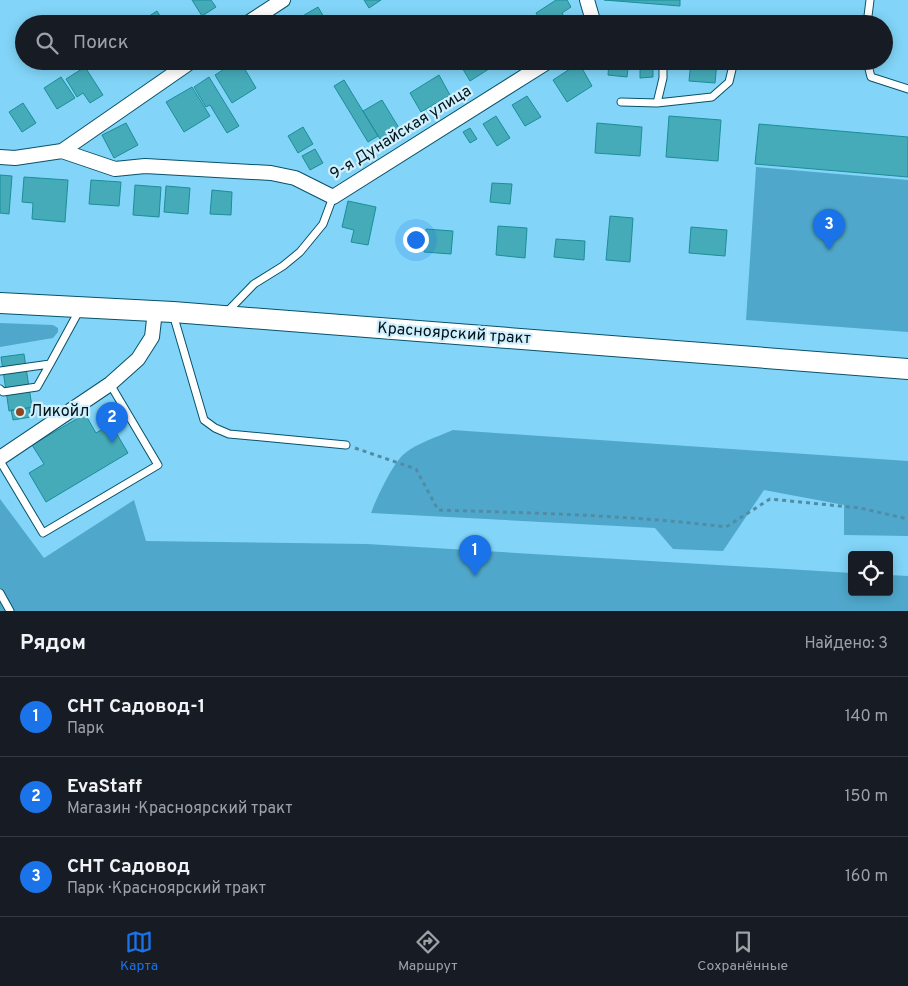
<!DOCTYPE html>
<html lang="ru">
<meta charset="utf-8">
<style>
body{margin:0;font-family:Overpass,sans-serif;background:#20242c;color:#f1f3f6}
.controls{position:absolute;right:15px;bottom:15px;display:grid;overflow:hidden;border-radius:5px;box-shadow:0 2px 12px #0003}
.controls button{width:45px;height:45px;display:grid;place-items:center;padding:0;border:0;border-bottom:1px solid #363941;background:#171b24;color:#f1f3f6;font:25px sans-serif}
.you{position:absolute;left:415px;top:239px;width:18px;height:18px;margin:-12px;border:4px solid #fff;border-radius:50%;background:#1a73e8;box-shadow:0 0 0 8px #1a73e833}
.badge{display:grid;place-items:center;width:32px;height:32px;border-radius:50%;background:#1a73e8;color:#fff;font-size:16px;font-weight:700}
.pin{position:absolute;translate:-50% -41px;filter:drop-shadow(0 1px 2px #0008)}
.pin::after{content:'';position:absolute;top:26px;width:18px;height:15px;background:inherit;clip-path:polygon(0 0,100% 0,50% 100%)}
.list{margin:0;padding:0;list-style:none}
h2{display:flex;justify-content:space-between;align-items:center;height:65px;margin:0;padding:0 20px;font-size:21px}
h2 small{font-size:16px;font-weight:400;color:#9ea1a6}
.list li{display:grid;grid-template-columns:32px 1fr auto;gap:15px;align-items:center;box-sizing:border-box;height:80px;padding:0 20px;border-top:1px solid #363941}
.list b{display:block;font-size:19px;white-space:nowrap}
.list p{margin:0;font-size:16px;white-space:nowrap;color:#9ea1a6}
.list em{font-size:16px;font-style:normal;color:#9ea1a6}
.icon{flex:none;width:28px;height:28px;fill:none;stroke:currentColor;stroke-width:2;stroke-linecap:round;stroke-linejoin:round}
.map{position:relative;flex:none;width:908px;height:611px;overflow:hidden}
.search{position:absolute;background:#171b24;box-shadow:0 2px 12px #0003;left:15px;right:15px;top:15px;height:55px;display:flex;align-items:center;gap:12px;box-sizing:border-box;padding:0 18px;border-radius:28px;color:#9ea1a6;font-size:19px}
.sheet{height:305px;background:#171b24}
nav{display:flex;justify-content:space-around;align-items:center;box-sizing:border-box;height:70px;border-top:1px solid #363941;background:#171b24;font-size:14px;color:#9ea1a6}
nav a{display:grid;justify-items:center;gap:2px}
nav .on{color:#1a73e8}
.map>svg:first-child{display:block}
.green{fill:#4fa8cb}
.building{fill:#45abb8;stroke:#1d8d9a}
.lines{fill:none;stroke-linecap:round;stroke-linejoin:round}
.lane-casing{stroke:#08526a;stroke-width:9}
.street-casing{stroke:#08526a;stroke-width:16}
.secondary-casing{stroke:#08526a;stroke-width:22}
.path{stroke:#518ca5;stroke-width:3;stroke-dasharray:4 4;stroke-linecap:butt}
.lane{stroke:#fff;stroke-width:7}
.street{stroke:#fff;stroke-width:14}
.secondary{stroke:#fff;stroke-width:20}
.poi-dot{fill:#8c4620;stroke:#d0effd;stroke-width:2}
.labels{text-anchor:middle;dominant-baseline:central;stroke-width:4.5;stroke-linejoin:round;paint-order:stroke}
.street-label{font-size:16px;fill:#00141d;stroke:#d0effd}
.poi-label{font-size:16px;fill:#00141d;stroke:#d0effd;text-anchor:start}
</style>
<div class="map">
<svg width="908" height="611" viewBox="0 0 908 611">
<rect width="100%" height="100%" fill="#82d5f8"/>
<path class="green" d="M756,167L908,180V332L746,320Z
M0,323L53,325L58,328V332L53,338L0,347Z
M453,430L908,461V536L844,535V505L764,490L723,551L673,549L655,528L371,513C376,499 393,463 404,454C417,443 437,437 453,430Z
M0,499L44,558L134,500L146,541L367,544L852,573V592H889V575L908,576V611H0Z"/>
<path class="building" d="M192,0H211L216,7L202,16Z
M364,0H381L369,8Z
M556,0H567L571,7L562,13L566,20L560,24H542L536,13Z
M604,0H680V6Z
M318,7L328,24H295L294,21Z
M157,11L165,24H137Z
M237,61H240L256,88L232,103L215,75Z
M269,61H284L273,68Z
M458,61H488L492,67L470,81Z
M609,61H629L627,77L608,75Z
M640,61H653V77L640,78Z
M691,61L717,62L715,83L689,81Z
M579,63L592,86L567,102L553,80Z
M85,67L103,95L90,103L83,93L77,97L66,79Z
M439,75L450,95L421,112L410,93Z
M61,77L75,98L57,109L44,88Z
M209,77L239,126L227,133L210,105L206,107L194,87Z
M344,80L378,136L368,142L334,86Z
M192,87L210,116L184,132L166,102Z
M527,96L541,117L525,126L512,105Z
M382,100L399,128L380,139L363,111Z
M23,103L36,123L22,132L9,112Z
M496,116L510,138L497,146L483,124Z
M669,116L721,120L718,161L666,157Z
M126,123L138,145L114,158L102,135Z
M597,123L642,127L640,156L595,153Z
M759,124L908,137V177L755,164Z
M303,127L313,144L298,153L288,136Z
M470,128L477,139L470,143L463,132Z
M315,149L323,163L310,170L302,156Z
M0,175L12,176L9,214L0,213Z
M24,177L68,180L65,222L32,219L33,203L22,202Z
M91,180L121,182L119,206L89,204Z
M492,183L512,184L510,204L490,202Z
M135,185L161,187L159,217L133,215Z
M166,186L190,188L188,214L164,212Z
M212,190L232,192L231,215L210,214Z
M348,201L376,207L368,245L351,242L354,230L342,227Z
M610,216L633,218L630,262L606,260Z
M498,226L527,228L525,258L496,255Z
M691,227L727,230L725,256L689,253Z
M426,229L453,231L451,254L424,252Z
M556,239L585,241L584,260L554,257Z
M24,354L32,407L9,411L1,357Z
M29,408L31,417L13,420L11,410Z
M85,414L96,433L111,424L128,453L46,502L29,473L44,464L32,445Z"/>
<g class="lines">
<defs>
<path id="lane" d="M867,24L870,0
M867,61L871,77L908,89
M621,102L657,103L712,97L729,82L734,61
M657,103L663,78V61
M226,313L254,284L283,266L300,252L323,224L333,197
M173,314L204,420L215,428L229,434L346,445
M0,371L50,364L80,309
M0,389L3,392L37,387L50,364
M0,461L43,533L158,465L110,384
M0,593L10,611"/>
<path id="street" d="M587,0L594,24
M246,24L283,0
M62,151L192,61
M0,157L15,158L62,151L115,169L145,166L271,173L295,178L333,197L549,61
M0,458L110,384L138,359L152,337L155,311"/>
<path id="secondary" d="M0,303L173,312L908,369"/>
</defs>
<use href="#lane" class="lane-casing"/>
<use href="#street" class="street-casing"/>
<use href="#secondary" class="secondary-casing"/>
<path class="path" d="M355,448L416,469L438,510C534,513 631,515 726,527L770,499L860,508L908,519"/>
<use href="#lane" class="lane"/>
<use href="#street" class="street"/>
<use href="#secondary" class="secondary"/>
</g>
<circle class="poi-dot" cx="20" cy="412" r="5"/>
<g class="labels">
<g class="street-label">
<text transform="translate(401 133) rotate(-32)">9-я Дунайская улица</text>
<text transform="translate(454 334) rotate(4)">Красноярский тракт</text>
</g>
<g class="poi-label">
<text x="30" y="412">Ликойл</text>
</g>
</g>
</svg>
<div class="controls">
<button><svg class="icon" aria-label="locate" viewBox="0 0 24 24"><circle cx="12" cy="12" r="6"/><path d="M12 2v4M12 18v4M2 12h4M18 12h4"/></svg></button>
</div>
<div class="you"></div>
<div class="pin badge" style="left:475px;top:576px">1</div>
<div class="pin badge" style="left:112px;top:443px">2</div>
<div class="pin badge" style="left:829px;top:250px">3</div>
<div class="search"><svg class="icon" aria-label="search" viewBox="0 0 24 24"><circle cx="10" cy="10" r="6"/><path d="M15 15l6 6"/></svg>Поиск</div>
</div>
<section class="sheet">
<h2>Рядом<small>Найдено: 3</small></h2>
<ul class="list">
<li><span class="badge">1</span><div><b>СНТ Садовод-1</b><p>Парк</p></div><em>140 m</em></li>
<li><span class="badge">2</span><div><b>EvaStaff</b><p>Магазин · Красноярский тракт</p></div><em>150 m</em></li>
<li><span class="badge">3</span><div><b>СНТ Садовод</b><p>Парк · Красноярский тракт</p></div><em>160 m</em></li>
</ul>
</section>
<nav>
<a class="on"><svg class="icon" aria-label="map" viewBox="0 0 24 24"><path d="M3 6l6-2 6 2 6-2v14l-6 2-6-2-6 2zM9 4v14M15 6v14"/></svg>Карта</a>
<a><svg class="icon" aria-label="directions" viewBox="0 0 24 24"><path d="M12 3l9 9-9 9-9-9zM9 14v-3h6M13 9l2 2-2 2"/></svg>Маршрут</a>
<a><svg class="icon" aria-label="saved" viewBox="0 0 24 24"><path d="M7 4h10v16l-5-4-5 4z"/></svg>Сохранённые</a>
</nav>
